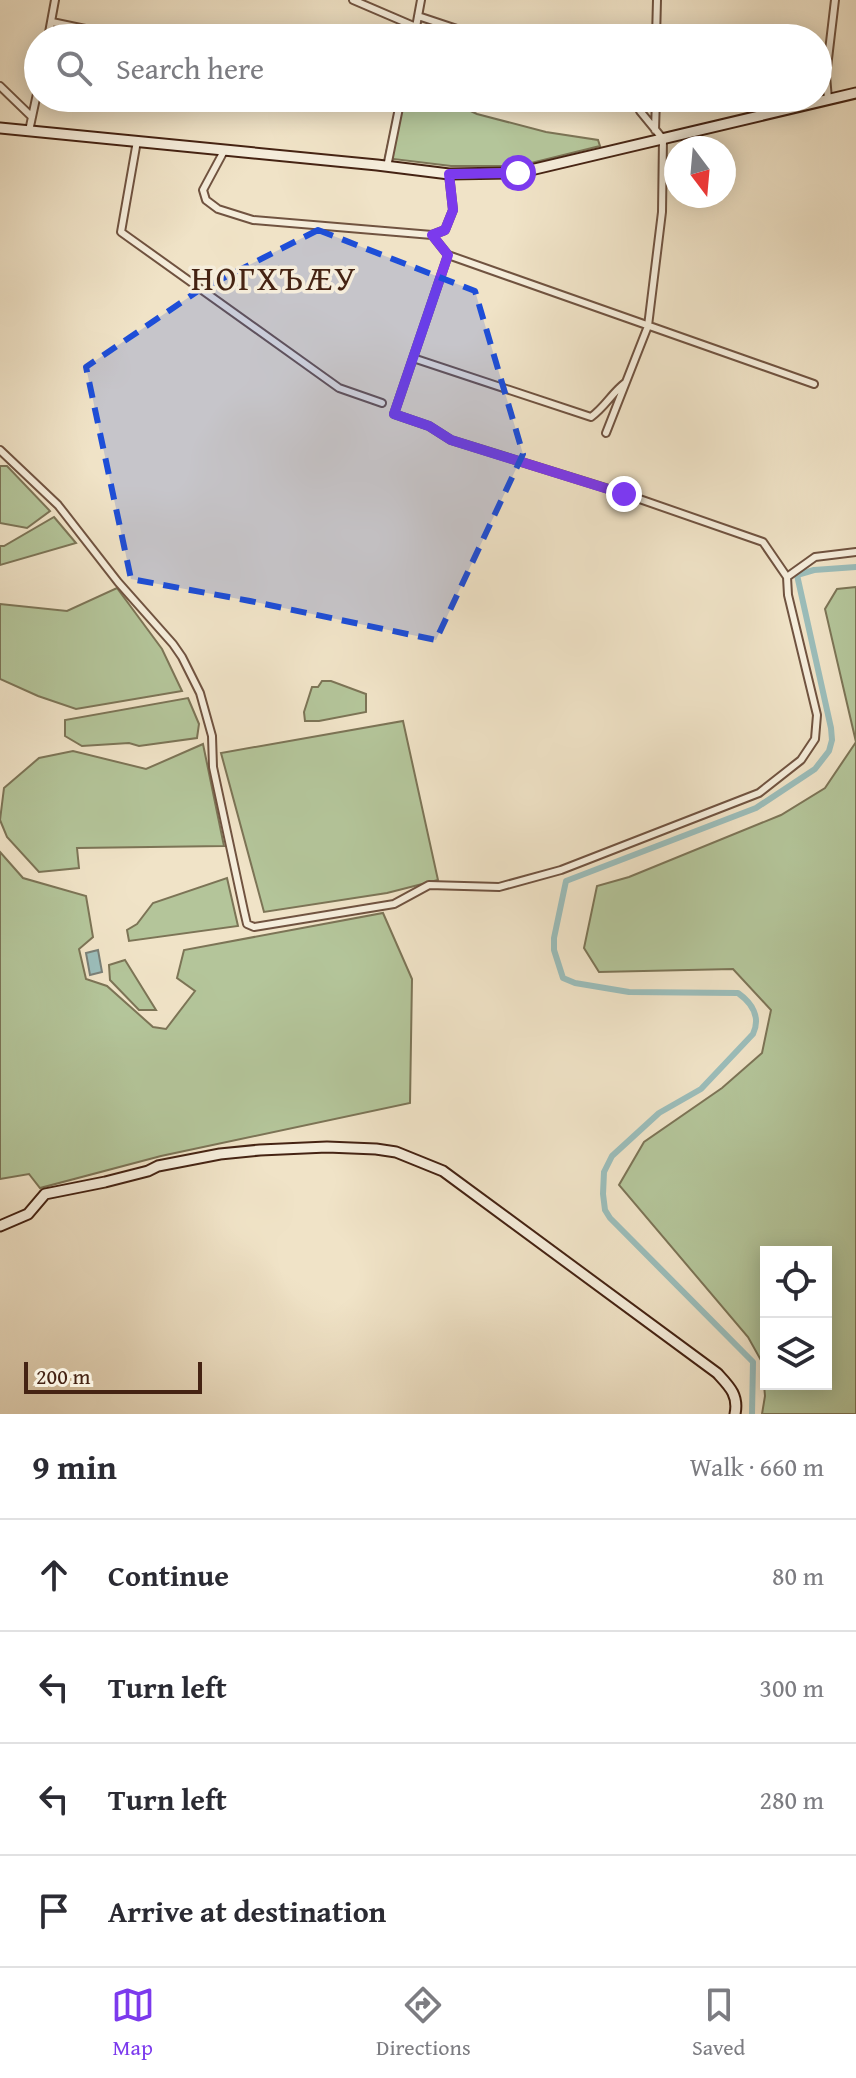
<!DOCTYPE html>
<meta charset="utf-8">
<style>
body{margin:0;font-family:"Gentium Book Plus",serif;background:#f2f2f3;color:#2b2b33}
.controls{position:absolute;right:24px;bottom:24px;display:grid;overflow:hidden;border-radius:0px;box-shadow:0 4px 20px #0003}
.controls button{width:72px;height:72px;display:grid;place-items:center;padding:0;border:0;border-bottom:2px solid #e1e1e2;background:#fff;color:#2b2b33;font:40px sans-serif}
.compass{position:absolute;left:664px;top:136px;width:72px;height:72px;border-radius:50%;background:#fff;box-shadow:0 4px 20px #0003;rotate:164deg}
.scale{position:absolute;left:24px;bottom:20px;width:178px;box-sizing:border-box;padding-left:8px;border:4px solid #452313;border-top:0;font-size:22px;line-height:28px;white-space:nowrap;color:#452313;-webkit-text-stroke:6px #f5eddb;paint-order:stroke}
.stop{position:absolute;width:24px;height:24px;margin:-18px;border:6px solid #7c3aed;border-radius:50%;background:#fff}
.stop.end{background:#7c3aed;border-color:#fff;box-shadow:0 2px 8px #0008}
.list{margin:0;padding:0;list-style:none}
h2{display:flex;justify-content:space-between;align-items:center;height:104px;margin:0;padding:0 32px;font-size:34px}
h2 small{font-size:26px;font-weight:400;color:#7c7c81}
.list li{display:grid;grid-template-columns:52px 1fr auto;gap:24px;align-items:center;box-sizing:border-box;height:112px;padding:0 32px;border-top:2px solid #e1e1e2}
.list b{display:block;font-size:30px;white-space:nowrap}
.list em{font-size:26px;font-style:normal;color:#7c7c81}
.icon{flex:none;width:44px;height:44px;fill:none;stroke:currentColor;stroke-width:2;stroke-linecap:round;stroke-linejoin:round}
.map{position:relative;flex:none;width:856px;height:1414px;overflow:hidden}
.search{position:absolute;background:#fff;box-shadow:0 4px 20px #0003;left:24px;right:24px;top:24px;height:88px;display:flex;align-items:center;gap:20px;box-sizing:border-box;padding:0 28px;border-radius:44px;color:#7c7c81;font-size:30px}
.sheet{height:552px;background:#fff}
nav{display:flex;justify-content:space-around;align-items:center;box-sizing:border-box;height:112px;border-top:2px solid #e1e1e2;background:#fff;font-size:22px;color:#7c7c81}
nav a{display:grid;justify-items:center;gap:4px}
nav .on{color:#7c3aed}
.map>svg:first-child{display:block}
.green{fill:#b4c59a;stroke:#7c7456;stroke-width:2;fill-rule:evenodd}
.water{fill:#9bbdba;stroke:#797f77;stroke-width:2}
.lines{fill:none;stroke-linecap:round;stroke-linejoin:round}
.canal{stroke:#9bbdba;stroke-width:6}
.street-casing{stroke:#705340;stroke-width:10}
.secondary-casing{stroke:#452313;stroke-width:13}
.street{stroke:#f5eddb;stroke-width:6}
.secondary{stroke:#f5eddb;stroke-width:9}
.route{stroke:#7c3aed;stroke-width:10}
.marked{fill:#1d4ed8;fill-opacity:0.2;stroke:#1d4ed8;stroke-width:6;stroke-dasharray:16 10;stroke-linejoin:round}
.labels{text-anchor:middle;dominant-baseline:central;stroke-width:7;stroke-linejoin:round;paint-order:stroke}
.quarter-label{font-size:34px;letter-spacing:2px;fill:#452313;stroke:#f5eddb}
</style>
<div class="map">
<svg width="856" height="1414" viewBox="0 0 856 1414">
<rect width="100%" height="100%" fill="#f0e3c7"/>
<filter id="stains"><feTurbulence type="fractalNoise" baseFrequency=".0025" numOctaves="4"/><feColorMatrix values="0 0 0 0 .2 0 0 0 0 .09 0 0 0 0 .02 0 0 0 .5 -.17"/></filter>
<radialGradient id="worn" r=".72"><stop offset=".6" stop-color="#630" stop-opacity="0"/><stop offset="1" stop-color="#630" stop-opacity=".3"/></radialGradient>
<path class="green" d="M398,98H443L477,114L546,132L598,140L600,146L519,166H451L385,158Z
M0,466H7L50,511L27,528L0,523Z
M54,517L76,543L0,565V546H4Z
M856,587V1414H762L765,1396L762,1362L748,1337L619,1185L644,1142L722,1088L762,1053L771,1010L733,969L599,972L584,948L597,886L629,877L781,815L825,788L856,742L825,609L837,589ZM766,1252H826V1384H766Z
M117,588L162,649L182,691L76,709L38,696L0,679V604L67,611Z
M322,681H331L366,694V712L319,721H305L304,712L312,687H318Z
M188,698L199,724L197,738L139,746L129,743L82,746L65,736V720Z
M403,721L438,880L387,893L264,912L221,753Z
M203,744L224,846L77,848L79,868L39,872L7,837L0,820L4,788L39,758L73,751L146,769Z
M0,852L23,878L86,896L93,937L79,949L86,979L107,986L153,1027L166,1029L195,991L177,978L184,950L383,913L412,979L410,1103L161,1156L40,1188L29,1174L0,1179Z
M227,878L238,926L129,941L127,930L137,924L153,903Z
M125,960L156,1010H139L110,980L109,965Z"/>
<path class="water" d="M98,950L102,972L90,975L86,953Z"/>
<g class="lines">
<path class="canal" d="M752,1414L753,1362L610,1218L605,1210L603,1194L604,1172L612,1156L659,1113L701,1089L753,1034C761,1017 752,1003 738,993L629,992L575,983L563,978L554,950V938L566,881L756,808L815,769L829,751L832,740L831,728L797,575L814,570L856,567"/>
<defs>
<path id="street" d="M353,0L416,27
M418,16L484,38
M52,22L128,38
M48,38L55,0
M414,38L421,0
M656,38L657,0
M0,86L32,117
M828,99L826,76L835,0
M655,130L656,98
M29,131L38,89
M137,141L121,232L339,388L382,403
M224,151L203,190L206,200L218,209L253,220L432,235L445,230L453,210L449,174
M387,167L401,98
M432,235L448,255L814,384
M448,255L394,414L429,426L451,440L628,495L763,542L787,577
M413,358L591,417C605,407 611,394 625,383
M606,433L648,326L662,212L663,139L640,111L634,98
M0,450L58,505L118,582L173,644L182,657L200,693L212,736L213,767L244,911L247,924L254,927L394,904L429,885L499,887L561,870L759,793L801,760L815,739L817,715L788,595L787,577L815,557L856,552"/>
<path id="secondary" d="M0,128L377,165L449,174L518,173L856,93
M0,1226L28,1214L45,1194L105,1182L148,1171L158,1166L220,1154L260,1150L327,1147L376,1149L396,1152L443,1171L717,1373C729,1386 739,1395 735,1414"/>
</defs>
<use href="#street" class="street-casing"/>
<use href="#secondary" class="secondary-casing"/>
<use href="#street" class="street"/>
<use href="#secondary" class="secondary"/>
</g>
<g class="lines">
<path class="route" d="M518,173L449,174L453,210L445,230L432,235L448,255L394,414L429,426L451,440L624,494"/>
</g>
<path class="marked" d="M318,230L475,291L523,454L436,640L250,601L131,579L86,367L198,291Z"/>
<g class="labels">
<g class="quarter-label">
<text x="274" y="277">НОГХЪÆУ</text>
</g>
</g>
<rect width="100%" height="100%" filter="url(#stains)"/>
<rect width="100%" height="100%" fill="url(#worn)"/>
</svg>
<div class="controls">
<button><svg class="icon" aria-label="locate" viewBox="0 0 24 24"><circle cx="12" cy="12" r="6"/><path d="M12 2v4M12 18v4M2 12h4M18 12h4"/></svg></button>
<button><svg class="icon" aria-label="layers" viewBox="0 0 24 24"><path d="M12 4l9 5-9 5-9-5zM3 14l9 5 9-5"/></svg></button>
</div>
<svg class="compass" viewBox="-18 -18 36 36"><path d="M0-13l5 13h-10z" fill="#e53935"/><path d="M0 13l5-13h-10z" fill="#7c7c81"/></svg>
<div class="scale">200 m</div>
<div class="stop" style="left:518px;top:173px"></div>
<div class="stop end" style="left:624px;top:494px"></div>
<div class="search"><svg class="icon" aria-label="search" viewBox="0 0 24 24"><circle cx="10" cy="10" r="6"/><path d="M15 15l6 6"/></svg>Search here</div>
</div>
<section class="sheet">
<h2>9 min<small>Walk · 660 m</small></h2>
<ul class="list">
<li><svg class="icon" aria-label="ahead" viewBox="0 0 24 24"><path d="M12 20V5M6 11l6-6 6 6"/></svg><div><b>Continue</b></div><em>80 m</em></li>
<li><svg class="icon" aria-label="left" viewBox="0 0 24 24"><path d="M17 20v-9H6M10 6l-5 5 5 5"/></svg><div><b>Turn left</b></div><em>300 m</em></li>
<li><svg class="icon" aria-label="left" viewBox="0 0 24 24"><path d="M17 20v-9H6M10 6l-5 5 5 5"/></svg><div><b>Turn left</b></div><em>280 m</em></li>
<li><svg class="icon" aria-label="arrive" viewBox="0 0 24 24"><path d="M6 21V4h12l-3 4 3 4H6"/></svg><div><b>Arrive at destination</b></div></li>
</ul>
</section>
<nav>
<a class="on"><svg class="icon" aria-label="map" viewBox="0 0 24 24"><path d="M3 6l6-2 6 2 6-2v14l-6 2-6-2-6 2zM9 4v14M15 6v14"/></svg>Map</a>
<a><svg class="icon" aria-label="directions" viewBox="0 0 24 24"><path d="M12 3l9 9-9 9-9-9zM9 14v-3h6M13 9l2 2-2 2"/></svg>Directions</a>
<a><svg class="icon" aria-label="saved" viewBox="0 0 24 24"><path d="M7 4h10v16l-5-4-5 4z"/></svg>Saved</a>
</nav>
